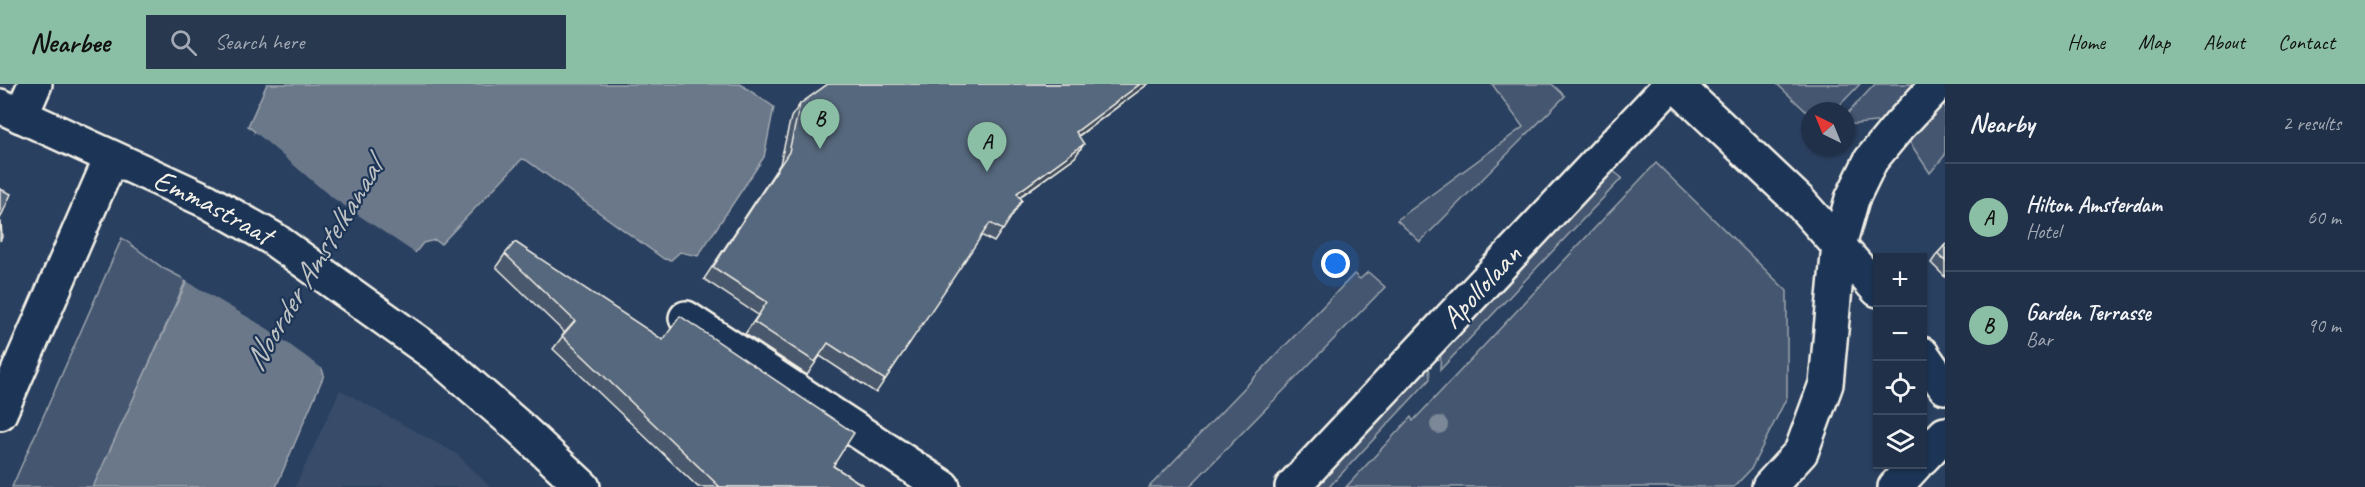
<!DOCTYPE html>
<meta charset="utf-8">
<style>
body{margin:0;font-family:Caveat,sans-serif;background:#28384f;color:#f1f3f6}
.controls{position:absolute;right:18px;bottom:18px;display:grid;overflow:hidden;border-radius:0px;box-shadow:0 2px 4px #0004}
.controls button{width:54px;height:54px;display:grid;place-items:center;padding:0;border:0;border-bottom:2px solid #3d4b60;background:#203048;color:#f1f3f6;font:30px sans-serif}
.compass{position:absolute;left:1801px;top:18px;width:54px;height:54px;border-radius:50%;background:#203048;box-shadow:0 2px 4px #0004;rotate:317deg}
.you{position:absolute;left:1336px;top:180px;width:21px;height:21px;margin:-15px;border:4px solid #fff;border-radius:50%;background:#1a73e8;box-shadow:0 0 0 9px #1a73e833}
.badge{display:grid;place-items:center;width:39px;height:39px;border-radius:50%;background:#8abfa5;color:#111;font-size:20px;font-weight:700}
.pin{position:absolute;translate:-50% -50px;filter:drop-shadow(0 2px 3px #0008)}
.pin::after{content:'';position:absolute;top:32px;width:21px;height:18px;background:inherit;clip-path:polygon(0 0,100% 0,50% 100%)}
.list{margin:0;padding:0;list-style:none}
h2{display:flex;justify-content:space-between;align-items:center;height:78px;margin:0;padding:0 24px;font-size:26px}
h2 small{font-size:20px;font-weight:400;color:#a2a9b4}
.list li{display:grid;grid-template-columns:39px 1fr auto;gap:18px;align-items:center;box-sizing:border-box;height:108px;padding:0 24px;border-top:2px solid #3d4b60}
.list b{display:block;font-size:22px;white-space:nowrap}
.list p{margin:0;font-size:20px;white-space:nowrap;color:#a2a9b4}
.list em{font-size:20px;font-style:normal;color:#a2a9b4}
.icon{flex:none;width:33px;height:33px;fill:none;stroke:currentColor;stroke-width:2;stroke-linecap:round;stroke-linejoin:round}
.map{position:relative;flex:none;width:1945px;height:403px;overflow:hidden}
header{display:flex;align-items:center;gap:36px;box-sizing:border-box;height:84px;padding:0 30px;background:#8abfa5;color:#111}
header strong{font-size:28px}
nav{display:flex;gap:33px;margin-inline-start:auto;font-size:21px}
.search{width:420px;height:54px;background:#28384f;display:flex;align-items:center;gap:15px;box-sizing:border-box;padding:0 21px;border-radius:0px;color:#a2a9b4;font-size:22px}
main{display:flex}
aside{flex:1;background:#203048}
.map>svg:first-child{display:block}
.built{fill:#374c69}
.green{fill:#445771;stroke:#9ca4ac;stroke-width:1.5}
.water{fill:#6a788a;stroke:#a1a8b0;stroke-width:1.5}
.pier{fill:#2a4060}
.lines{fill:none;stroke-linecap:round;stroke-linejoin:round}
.minor-casing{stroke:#f4f1e8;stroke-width:38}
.minor{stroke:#1d3557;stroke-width:33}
.tree{fill:#7c8897}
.wall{fill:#4a596c;stroke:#f4f1e8;stroke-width:1.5}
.shaded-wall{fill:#3c4858;stroke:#f4f1e8;stroke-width:1.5}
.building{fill:#56677d;stroke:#f4f1e8;stroke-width:1.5}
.labels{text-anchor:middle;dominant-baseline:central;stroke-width:4.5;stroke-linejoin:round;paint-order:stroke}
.street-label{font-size:30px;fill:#f4f1e8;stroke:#1d3557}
.water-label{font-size:32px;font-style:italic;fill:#bdc1c2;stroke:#1d3557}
</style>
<header>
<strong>Nearbee</strong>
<div class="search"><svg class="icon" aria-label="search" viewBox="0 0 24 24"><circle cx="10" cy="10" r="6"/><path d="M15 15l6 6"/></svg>Search here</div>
<nav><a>Home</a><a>Map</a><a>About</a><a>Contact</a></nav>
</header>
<main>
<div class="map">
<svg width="1945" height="403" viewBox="0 0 1945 403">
<rect width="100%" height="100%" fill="#2a4060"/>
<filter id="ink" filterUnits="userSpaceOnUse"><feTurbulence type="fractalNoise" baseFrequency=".0167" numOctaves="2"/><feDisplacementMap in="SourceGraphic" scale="12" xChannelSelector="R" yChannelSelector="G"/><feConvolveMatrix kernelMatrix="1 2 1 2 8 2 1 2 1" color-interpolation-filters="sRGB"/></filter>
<g filter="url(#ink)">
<path class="built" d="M340,306L457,370L490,403H295Z"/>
<path class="green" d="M1492,0H1552L1565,12L1420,158L1397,136L1523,43Z
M1777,0H1860L1834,27H1810V31Z
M1875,0H1945V71L1930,89L1895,36L1846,41V31Z
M1656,79L1787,207V313L1751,385L1734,403H1346L1411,333L1413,337Z
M1612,86L1622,94L1440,286L1441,266Z
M122,154L163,184L186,196L95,403H12Z
M1368,188L1385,203L1189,403H1149L1354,190L1360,195Z
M1429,281L1430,295L1329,403H1312Z"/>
<path class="water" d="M267,0H740L774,23L764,73L698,172L680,168L671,176L664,175L526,76L522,75L441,160L435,156L423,159L322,285L324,291L276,403H93L255,48L248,42Z"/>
<path class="pier" d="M255,48L330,112L418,171L325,286L327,288L268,245L183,195L246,60Z"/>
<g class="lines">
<defs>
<g id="minor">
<path d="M1675,0L1799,117L1878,206"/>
<path id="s1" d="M0,22L207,117L272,154L437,272L520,344L583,403"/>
<path d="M21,32L35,0"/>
<path d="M686,234L943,403"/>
<path d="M1922,270L1945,303"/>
<path d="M0,329L111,74"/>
<path d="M1922,374L1945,350"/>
<path d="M1292,403L1671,0"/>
<path d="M1769,403L1801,368L1826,300L1839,161L1852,115L1871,76L1899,42L1938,0"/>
<path d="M1895,403L1916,380"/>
</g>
</defs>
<use href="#minor" class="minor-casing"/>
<use href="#minor" class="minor"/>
</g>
<circle class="tree" cx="1439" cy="341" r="9"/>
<path class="wall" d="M828,0H1148L1079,52L1075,73L1020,113L1022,116L994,158L981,151L876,309L820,272L807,291L745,250L758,231L704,195L780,80L791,33L800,20Z
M1945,161V193L1931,179L1937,170Z
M505,170L833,382L866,403H698L553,265L565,249L496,183Z"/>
<path class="shaded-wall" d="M1140,0H1148L1067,60L1076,48Z
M1084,60L1075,73L1008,121L1017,109Z"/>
<path class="building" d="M828,0H1140L1076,48L1084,60L1017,109L1022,116L1003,146L990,139L885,296L828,259L815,278L754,238L767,218L713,183L789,68L800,20Z
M0,105L11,110L0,135Z
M0,138H1L2,153L0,157Z
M515,158L663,256L680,232L854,349L833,382L866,403H720L562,252L575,237L505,170Z
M1945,161V177L1937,170Z"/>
</g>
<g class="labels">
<g class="street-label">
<text stroke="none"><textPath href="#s1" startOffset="236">Emmastraat</textPath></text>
<text transform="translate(1481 202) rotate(-47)">Apollolaan</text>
</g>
<g class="water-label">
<text transform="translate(313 181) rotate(-59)">Noorder Amstelkanaal</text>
</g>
</g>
</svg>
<div class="controls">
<button>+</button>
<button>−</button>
<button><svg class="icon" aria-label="locate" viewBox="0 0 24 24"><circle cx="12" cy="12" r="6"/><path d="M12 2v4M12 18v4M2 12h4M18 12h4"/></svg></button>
<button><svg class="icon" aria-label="layers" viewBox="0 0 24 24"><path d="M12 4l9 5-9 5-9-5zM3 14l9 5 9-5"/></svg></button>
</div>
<svg class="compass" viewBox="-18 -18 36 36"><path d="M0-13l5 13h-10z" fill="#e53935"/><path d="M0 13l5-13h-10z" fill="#a2a9b4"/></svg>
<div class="you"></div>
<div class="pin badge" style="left:987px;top:88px">A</div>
<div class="pin badge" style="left:820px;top:65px">B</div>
</div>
<aside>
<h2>Nearby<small>2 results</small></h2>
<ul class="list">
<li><span class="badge">A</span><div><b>Hilton Amsterdam</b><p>Hotel</p></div><em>60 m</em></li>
<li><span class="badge">B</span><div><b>Garden Terrasse</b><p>Bar</p></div><em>90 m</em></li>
</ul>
</aside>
</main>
